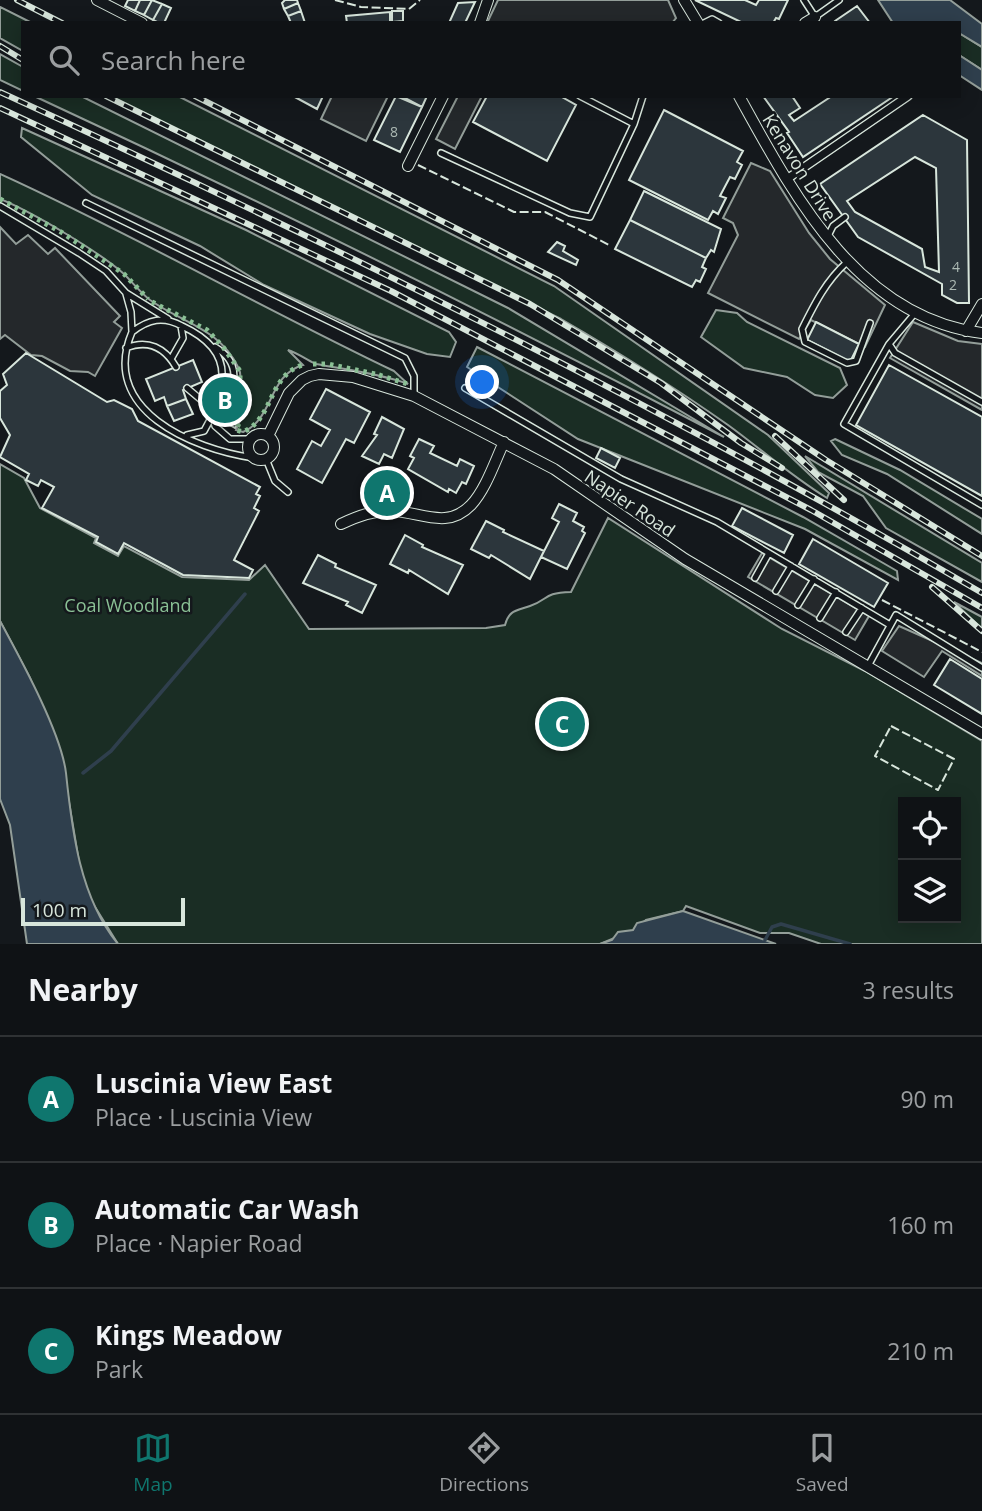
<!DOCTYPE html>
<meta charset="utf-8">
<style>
body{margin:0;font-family:"Open Sans",sans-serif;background:#181b1e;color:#f1f3f6}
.controls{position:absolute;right:21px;bottom:21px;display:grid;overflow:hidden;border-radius:0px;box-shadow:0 4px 18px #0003}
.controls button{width:63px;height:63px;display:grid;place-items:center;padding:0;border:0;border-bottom:2px solid #2f3234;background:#0f1215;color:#f1f3f6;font:35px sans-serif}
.scale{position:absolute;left:21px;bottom:18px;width:164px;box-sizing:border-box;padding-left:7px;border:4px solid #d8e6dc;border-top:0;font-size:19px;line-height:24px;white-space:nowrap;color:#d8e6dc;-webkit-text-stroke:5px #14181c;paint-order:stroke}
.you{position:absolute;left:483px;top:383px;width:24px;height:24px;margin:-18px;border:5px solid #fff;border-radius:50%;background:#1a73e8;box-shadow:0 0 0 10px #1a73e833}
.badge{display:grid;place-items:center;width:46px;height:46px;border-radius:50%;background:#0f766e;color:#fff;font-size:23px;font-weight:700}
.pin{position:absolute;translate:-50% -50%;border:4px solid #fff;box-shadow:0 2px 7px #0006}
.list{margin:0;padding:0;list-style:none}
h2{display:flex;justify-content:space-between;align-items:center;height:91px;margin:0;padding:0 28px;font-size:30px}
h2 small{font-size:23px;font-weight:400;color:#9b9ea0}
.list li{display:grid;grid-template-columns:46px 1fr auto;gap:21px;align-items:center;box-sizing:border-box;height:126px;padding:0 28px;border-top:2px solid #2f3234}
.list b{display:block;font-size:26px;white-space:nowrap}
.list p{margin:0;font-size:23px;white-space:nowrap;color:#9b9ea0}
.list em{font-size:23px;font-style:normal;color:#9b9ea0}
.icon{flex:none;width:38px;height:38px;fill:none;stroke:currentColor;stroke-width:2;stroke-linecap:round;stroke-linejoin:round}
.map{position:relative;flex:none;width:982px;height:944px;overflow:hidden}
.search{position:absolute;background:#0f1215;box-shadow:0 4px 18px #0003;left:21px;right:21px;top:21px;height:77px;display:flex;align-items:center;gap:18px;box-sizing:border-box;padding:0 24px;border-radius:0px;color:#9b9ea0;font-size:26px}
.sheet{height:469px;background:#0f1215}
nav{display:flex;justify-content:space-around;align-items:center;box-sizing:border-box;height:98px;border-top:2px solid #2f3234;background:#0f1215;font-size:19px;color:#9b9ea0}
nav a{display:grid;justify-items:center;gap:4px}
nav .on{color:#0f766e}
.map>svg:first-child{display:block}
.green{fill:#1a2d24;stroke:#939e99;stroke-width:2;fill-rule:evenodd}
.parking{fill:#24282b;stroke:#939e99;stroke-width:2}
.water{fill:#2f3f4d;stroke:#939e99;stroke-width:2}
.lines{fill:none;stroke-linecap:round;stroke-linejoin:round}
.stream{stroke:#2f3f4d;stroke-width:3.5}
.building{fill:#2c363c;stroke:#d8e6dc;stroke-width:2;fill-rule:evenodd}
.service-casing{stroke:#d8e6dc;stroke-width:8}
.pedestrian-casing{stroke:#d8e6dc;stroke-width:10}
.minor-casing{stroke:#d8e6dc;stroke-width:12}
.service{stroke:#14181c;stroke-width:5}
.pedestrian{stroke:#14181c;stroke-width:7}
.minor{stroke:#14181c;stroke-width:10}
.rail-casing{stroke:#d8e6dc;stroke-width:6}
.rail{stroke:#14181c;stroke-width:3.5;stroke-dasharray:10;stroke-linecap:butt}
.hedge{stroke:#8ac095;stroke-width:5;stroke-dasharray:3.5 5;stroke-linecap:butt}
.fence{stroke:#d8e6dc;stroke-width:2;stroke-dasharray:9 3.5;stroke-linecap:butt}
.labels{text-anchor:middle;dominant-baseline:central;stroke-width:5;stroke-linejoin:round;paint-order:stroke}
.number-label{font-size:14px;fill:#adbab4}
.street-label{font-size:18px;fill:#d8e6dc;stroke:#14181c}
.park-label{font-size:18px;fill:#8ac095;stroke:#14181c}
</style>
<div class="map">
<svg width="982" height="944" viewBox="0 0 982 944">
<rect width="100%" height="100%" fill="#14181c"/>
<path class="green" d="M0,7L32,23H23V51L0,38Z
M959,33L982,47V70L959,55Z
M0,54L23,67V91L0,80Z
M34,96H81L508,308L724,437C497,318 267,204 34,96Z
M108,96H178L554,286L768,435L829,493L827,498C791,476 761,449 728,425C674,387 618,352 561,319Z
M22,128L246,230L449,332L456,342L450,357L427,354L370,334L264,285L200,246L92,195L21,137Z
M0,174C134,235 262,308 394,371L408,384C377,373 347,370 316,364C312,363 298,353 288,350L303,365C268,375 274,419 243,432L236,430L240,421L233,397C238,386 244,379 238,367C219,328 182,323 150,300C140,292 133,283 124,274C98,251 32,212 0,199Z
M716,310L737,313L747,322L840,368L847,385L833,398L815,395L787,377L744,368L701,337Z
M477,347L803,517L897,571L898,580L805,529L578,439L467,367Z
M835,439L900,470L982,519V534L887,474L842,455L831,441Z
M805,456L982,563V582L886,528L863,496L818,472Z
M0,464L24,478L40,508L96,538L94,543L118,556L124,546L182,577L249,580L265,565L309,629L486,628L505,625C509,610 516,611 530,606C550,599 542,593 571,592L608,518L782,629L865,671L982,741V944H821L789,933H760L686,906L683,911L646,920L634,930L600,944H118L90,899L85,898L62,760L30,678L0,621ZM903,802H956V918H903Z
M954,602L982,617V629Z"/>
<path class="parking" d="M498,0H668L676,18L672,23H487Z
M332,96H388L366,141L321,119Z
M458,96H482L455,149L436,139Z
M751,163L770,171L809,233L830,259L885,305L865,347L811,320L799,339L708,293L738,235L733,223L723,218Z
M0,227L16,244L28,235L48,254L55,248L120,316L114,322L122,328L95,376L88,372L70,371L42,356L31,355L5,335L0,339Z
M913,322L958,341L982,344V410L890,358Z
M762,553L869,616L855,640L748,577Z
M899,626L982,663V676L942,651L924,677L882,651Z"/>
<path class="water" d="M878,0H950L982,24V47L959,33V23H893Z
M959,55L982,70V90L959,75Z
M0,621C20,658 61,732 66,773C72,831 80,898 118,944H27L10,825L0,799Z
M683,911L776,944H600L612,940L618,932L633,930L637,923Z"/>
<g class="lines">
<path class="stream" d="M83,773L111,751L245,594
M765,940L772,927L781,924L850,944"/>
</g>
<path class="building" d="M128,0H140L135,11L125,6Z
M140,0H152L144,15L135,11Z
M152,0L162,4L153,20L144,15Z
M285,0H297L298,3L284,9L282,3Z
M695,0H745L756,5L759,0H788L779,19L776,18L773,23H743Z
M475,2L465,23H449L458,3Z
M298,3L301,11L288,16L284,9Z
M162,4L171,8L164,23H159L153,20Z
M857,6L870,23H833L835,21Z
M301,11L305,23H291L288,16Z
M392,11H403V21L392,22Z
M390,12V23H347L346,16Z
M293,96H323L317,109Z
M396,96L422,107L400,152L374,140Z
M401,96H427L422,107Z
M487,96H560L576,105L547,161L473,122Z
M763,96H792L800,108L789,115L794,121L832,96H894L803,157L787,133L789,132Z
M664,110L743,151L737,162L742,165L735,179L730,177L720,196L726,198L718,214L713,211L708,220L629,180Z
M923,115L967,140L969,303H957L942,295V284L858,237L820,184ZM915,157L936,168L939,272L925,267L922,249L855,212L847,201Z
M644,191L721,229L714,252L711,250L706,258L630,220Z
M630,220L706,258L702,267L706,269L700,282L696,280L692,287L615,249Z
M557,242L565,246L563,251L578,260L576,265L548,252Z
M816,322L859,344L850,362L807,340Z
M26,353L107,402L114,400L132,409L138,421L260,487L256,494L260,496L254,508L259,511L234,560L253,570L249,578L183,575L124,543L118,554L96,542L98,537L42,508L54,487L41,480L38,486L26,480L29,474L0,457L10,435L0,418V391L7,385L3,374Z
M193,360L202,382L183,390L186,399L167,406L164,397L155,401L146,379Z
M889,365L982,417V496L856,425Z
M226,388L234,392L226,408L218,403Z
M326,389L370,412L354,443L346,439L322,483L297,469L312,441L321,446L330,430L310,419Z
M186,399L193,414L174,421L167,406Z
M382,417L404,429L392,458L384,454L379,464L362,456L377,435L374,434Z
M229,418L238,423L235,428L226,423Z
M419,439L434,446L430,453L457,466L460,459L474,466L466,484L462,482L456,493L449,489L448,492L408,469L414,458L410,456Z
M601,448L620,458L615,468L596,458Z
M559,504L577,513L573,521L584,527L582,531L585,533L567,569L541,557L559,522L552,518Z
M742,508L793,535L784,553L732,526Z
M486,521L504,530L503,532L544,551L530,579L491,555L489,558L471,549Z
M405,535L423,545L422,547L463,565L448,594L409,570L408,573L390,564Z
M813,539L888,583L874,607L799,564Z
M318,555L336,564L335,567L376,585L362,613L346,605L348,602L303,583Z
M950,659L982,679V714L934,685Z"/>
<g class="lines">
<defs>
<path id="service" d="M804,0L815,17L839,0
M704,23L712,19L719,23
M580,96L634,124L643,96
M441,153L570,213L590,217L634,124
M86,203L405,358L414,376V396
M0,206L79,253L106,271L126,293L168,319
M828,236L833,226L845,217
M847,262C826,281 815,303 802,329L805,342L847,363L856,361L870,323
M126,294L131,312L132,332
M916,312L889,344L844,424L982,505
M889,344L895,353L982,402
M215,347C232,357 238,372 231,390
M126,348C148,339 165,348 176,367
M171,359L183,338L181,326
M187,388L212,409
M465,388L621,479L717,522L890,625
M217,426L224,406
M187,435L204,431L211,418
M251,439H230L215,426C210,411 215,403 220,389C229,357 208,338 182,326C163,316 149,319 132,332C99,410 192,449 254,458
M266,459L275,481L288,492
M755,578L769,553
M776,591L791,566
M798,605L814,579
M820,618L836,592
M846,632L862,608
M868,666L896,615L982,668"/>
<path id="pedestrian" d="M787,179L908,96"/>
<path id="minor" d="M97,0L142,23
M684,0L698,23
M480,23L488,0
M805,23L815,17
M739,96C793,194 858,318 982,333
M408,166L443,96
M966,331L982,304
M248 447a13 13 0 1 1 26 0a13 13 0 1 1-26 0Z
M268,436L289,393L302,380L310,376L319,374L353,377L414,396L554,469L685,559L982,734
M341,524C358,516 374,510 393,511C421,512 447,530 471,505C486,489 495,461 504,442"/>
</defs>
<use href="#service" class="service-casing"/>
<use href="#pedestrian" class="pedestrian-casing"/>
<use href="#minor" class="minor-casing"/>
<use href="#service" class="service"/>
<use href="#pedestrian" class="pedestrian"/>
<use href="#minor" class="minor"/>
<defs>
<path id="rail" d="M17,0L62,23
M0,46L23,60
M0,92C334,245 664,407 982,593
M106,96L530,304L661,383L741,443L782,468
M195,96L558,280L826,460L982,556
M0,108L391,291L811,510L982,608
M775,436L844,500
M932,587L982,631"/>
</defs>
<use href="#rail" class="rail-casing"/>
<use href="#rail" class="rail"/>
<path class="hedge" d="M0,199L61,232L124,274L148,299
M152,302L207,330L223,347L240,371V383L233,397L240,421L236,430L243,432C274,419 268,375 303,365
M313,364H328L375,374
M379,375L408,384"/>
<path class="fence" d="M335,0L361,7L409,9L420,0
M418,165L514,212H545L611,246
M882,600L982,652
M891,726L954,759L938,790L875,756Z"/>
</g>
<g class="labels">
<g class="number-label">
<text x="394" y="131">8</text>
<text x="956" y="266">4</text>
<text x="953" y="284">2</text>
</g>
<g class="street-label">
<text transform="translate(800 167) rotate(58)">Kenavon Drive</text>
<text transform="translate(630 503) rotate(34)">Napier Road</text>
</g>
<g class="park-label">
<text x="128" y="605">Coal Woodland</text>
</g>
</g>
</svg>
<div class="controls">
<button><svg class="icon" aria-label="locate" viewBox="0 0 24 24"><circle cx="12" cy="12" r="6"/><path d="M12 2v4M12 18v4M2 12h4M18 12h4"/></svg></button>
<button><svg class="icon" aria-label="layers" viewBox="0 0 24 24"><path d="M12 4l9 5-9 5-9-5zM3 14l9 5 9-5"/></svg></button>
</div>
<div class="scale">100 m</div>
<div class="you"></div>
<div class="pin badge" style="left:387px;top:493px">A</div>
<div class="pin badge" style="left:225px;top:400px">B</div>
<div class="pin badge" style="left:562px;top:724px">C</div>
<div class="search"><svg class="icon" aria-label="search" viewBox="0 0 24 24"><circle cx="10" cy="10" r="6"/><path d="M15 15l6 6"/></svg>Search here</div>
</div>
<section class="sheet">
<h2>Nearby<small>3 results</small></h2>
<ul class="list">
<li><span class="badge">A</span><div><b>Luscinia View East</b><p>Place · Luscinia View</p></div><em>90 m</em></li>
<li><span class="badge">B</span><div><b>Automatic Car Wash</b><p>Place · Napier Road</p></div><em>160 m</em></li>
<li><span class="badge">C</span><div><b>Kings Meadow</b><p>Park</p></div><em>210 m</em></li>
</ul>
</section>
<nav>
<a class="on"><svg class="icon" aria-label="map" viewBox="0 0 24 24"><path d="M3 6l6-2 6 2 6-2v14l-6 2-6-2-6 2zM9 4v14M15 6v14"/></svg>Map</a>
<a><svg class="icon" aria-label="directions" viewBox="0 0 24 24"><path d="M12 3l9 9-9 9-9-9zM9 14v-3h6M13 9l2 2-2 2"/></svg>Directions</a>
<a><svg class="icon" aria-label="saved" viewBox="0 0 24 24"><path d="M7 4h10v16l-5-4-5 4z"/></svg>Saved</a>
</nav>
